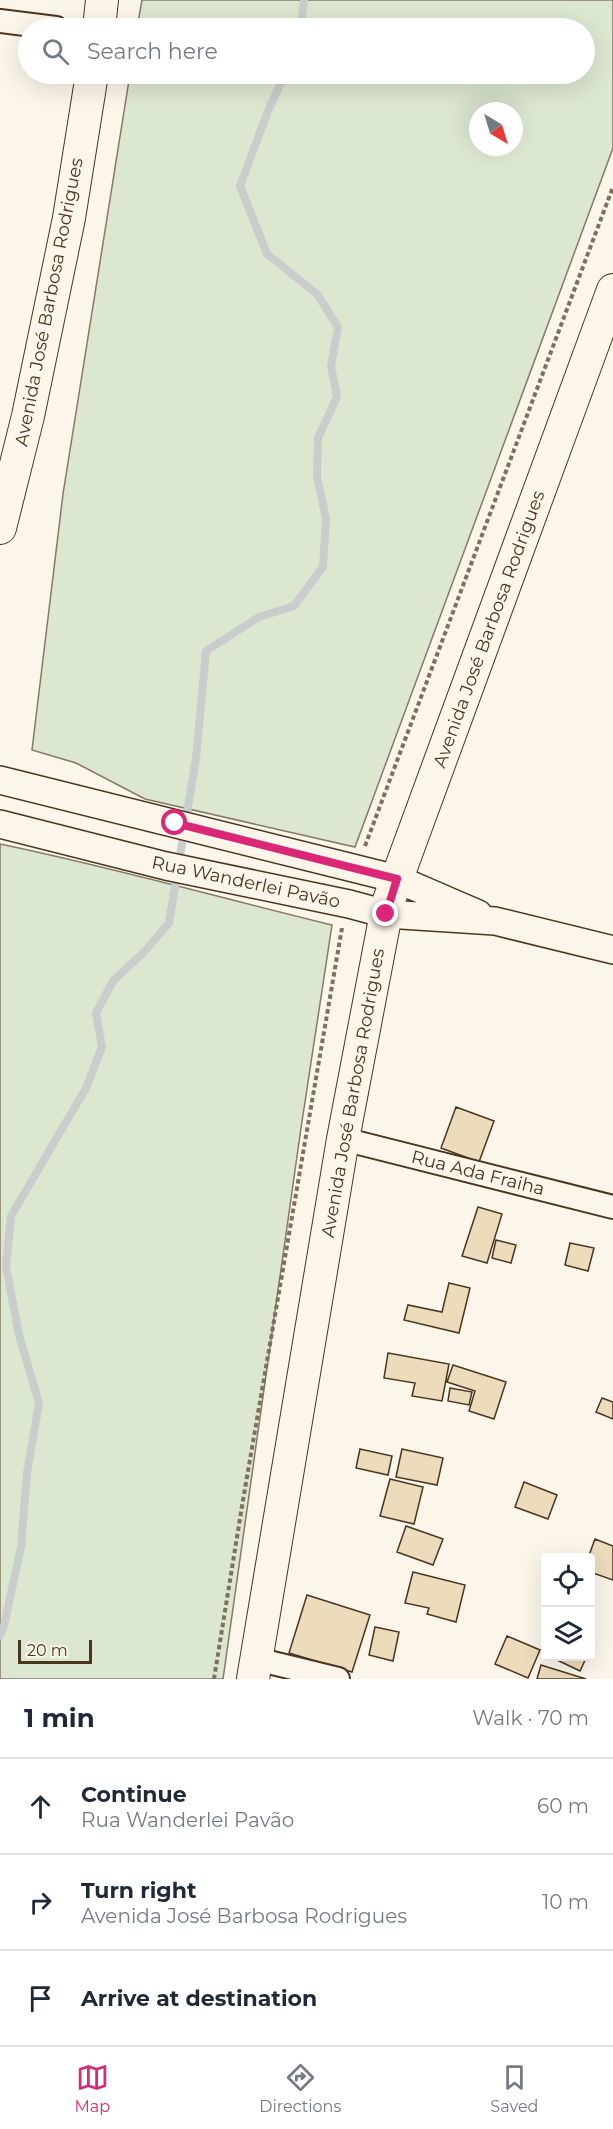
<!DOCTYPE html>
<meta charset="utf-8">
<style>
body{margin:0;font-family:Montserrat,sans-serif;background:#f6f6f7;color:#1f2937}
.controls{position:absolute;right:18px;bottom:18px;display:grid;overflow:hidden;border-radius:6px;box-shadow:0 6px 24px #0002}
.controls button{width:54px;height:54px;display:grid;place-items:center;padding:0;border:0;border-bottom:2px solid #e0e1e3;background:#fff;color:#1f2937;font:30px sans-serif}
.compass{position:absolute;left:469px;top:102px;width:54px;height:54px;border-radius:50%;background:#fff;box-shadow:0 6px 24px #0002;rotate:142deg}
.scale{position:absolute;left:18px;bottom:15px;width:74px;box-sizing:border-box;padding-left:6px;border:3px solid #4a3520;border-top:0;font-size:16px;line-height:21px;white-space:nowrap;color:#4a3520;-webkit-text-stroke:4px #fbf6e9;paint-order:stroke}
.stop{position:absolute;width:18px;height:18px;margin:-14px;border:4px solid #db2777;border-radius:50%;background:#fff}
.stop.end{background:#db2777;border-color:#fff;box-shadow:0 2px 6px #0008}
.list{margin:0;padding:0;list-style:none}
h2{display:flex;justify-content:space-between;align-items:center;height:78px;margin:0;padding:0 24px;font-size:26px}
h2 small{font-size:20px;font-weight:400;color:#747a83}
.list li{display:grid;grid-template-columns:39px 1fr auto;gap:18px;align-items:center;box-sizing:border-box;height:96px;padding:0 24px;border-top:2px solid #e0e1e3}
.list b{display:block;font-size:22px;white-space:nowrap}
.list p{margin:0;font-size:20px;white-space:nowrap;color:#747a83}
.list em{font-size:20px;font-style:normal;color:#747a83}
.icon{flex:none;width:33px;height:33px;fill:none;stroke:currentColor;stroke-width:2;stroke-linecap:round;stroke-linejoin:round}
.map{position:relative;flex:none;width:613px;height:1679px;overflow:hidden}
.search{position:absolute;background:#fff;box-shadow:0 6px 24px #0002;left:18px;right:18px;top:18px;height:66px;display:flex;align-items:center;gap:15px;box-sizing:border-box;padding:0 21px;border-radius:33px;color:#747a83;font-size:22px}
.sheet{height:366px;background:#fff}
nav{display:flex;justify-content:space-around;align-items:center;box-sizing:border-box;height:84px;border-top:2px solid #e0e1e3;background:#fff;font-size:16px;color:#747a83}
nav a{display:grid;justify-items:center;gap:3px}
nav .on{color:#db2777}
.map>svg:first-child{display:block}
.green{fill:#dce7d0;stroke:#887966;stroke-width:1.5;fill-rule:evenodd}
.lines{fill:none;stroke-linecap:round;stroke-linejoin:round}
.stream{stroke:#c9cecd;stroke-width:8}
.building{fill:#ecdcbc;stroke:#4a3520;stroke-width:1.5}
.minor-casing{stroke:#4a3520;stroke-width:26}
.tertiary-casing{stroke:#4a3520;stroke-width:30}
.secondary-casing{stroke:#4a3520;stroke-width:34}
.path{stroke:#7f6f5c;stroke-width:4;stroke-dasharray:4.5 3;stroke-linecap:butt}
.minor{stroke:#fbf6e9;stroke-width:22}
.tertiary{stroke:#fbf6e9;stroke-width:27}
.secondary{stroke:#fbf6e9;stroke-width:32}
.route{stroke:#db2777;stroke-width:8}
.labels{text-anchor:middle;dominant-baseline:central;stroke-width:4.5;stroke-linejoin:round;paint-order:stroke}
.street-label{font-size:18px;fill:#4a3520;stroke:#fbf6e9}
</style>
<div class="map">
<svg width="613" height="1679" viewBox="0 0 613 1679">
<rect width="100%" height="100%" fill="#fbf6e9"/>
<path class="green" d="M142,0H613V148L355,847L145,799L76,763L32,750L63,494L130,74H584V28H137ZM478,111H514V147H478Z
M0,844C111,867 221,898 332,925L301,1128L223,1679H0Z"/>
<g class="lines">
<path class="stream" d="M301,28L304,0
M0,1636L4,1626L21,1547L27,1473L39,1403L19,1335L6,1266L11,1216L86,1088L102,1047L96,1013L113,981L145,951L169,923L196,758L206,651L259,617L294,606L323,567L326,519L317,476L318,438L337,397L331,366L338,327L317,294L267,254L240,186L268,111L285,74"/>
</g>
<path class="building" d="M456,1107L494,1121L479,1162L441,1148Z
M478,1207L502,1214L487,1263L462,1256Z
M496,1240L516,1245L511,1263L492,1258Z
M570,1243L594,1248L588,1271L565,1265Z
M449,1283L470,1288L459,1333L404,1320L408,1305L442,1312Z
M388,1353L449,1364L442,1401L412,1396L415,1383L384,1378Z
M453,1365L506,1382L494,1419L469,1411L475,1391L447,1382Z
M450,1388L472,1392L469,1405L448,1401Z
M602,1398L613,1402V1419L596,1412Z
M360,1449L392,1456L388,1475L356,1468Z
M402,1449L443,1458L437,1485L396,1477Z
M390,1479L423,1487L414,1524L380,1516Z
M524,1482L557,1495L548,1519L515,1507Z
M406,1526L443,1539L433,1565L397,1552Z
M595,1539L613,1546V1580L590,1572V1558H588Z
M413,1572L465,1585L456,1622L427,1614L429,1608L405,1603Z
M307,1595L370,1615L352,1672L289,1653Z
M375,1627L399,1632L393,1661L369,1655Z
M507,1636L540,1650L528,1678L495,1664Z
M556,1656H587L580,1671L555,1659Z
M541,1665L586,1679H537Z"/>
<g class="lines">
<defs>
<path id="minor" d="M0,21L56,28
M343,1139L613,1207
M256,1659L338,1679"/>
<path id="tertiary" d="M0,780L397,879L478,914
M0,824L166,866L349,904L386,914L495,921L613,950"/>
<path id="secondary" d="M99,28L102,0
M0,528L28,416L69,218L92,74
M253,1679L343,1139L388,903L613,290"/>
</defs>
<use href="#minor" class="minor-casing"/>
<use href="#tertiary" class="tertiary-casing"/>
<use href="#secondary" class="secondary-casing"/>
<path class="path" d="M365,846L613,187
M214,1679L243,1500L342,928"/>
<use href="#minor" class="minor"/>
<use href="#tertiary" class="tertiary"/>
<use href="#secondary" class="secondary"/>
</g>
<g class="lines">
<path class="route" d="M175,823L397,879L386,914"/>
</g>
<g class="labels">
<g class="street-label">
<text transform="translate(49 302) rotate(-79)">Avenida José Barbosa Rodrigues</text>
<text transform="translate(489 629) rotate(-70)">Avenida José Barbosa Rodrigues</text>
<text transform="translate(246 882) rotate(12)">Rua Wanderlei Pavão</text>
<text transform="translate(353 1093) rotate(-80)">Avenida José Barbosa Rodrigues</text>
<text transform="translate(478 1173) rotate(14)">Rua Ada Fraiha</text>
</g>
</g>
</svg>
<div class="controls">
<button><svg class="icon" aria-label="locate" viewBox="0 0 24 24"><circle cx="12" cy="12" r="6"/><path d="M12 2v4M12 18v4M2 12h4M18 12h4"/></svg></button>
<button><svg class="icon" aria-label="layers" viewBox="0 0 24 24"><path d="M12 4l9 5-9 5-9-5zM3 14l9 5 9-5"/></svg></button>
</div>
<svg class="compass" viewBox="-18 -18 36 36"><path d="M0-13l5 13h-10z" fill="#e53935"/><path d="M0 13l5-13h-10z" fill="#747a83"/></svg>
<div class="scale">20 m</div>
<div class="stop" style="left:175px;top:823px"></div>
<div class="stop end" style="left:386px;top:914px"></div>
<div class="search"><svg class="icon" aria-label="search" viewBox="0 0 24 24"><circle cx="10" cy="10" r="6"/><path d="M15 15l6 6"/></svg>Search here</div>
</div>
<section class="sheet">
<h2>1 min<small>Walk · 70 m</small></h2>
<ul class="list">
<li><svg class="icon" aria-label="ahead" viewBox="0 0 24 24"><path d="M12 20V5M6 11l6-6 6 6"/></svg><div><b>Continue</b><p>Rua Wanderlei Pavão</p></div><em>60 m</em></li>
<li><svg class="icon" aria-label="right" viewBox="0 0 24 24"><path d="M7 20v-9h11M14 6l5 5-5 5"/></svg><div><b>Turn right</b><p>Avenida José Barbosa Rodrigues</p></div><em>10 m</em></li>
<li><svg class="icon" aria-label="arrive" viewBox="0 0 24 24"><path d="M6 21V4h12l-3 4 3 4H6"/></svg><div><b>Arrive at destination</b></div></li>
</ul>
</section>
<nav>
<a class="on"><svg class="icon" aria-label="map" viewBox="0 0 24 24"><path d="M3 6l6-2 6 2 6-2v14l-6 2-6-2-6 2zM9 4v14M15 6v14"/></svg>Map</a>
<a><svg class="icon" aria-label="directions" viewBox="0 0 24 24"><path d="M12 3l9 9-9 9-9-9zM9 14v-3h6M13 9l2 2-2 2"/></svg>Directions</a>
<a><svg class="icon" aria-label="saved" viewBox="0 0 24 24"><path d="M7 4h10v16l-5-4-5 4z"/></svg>Saved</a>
</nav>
